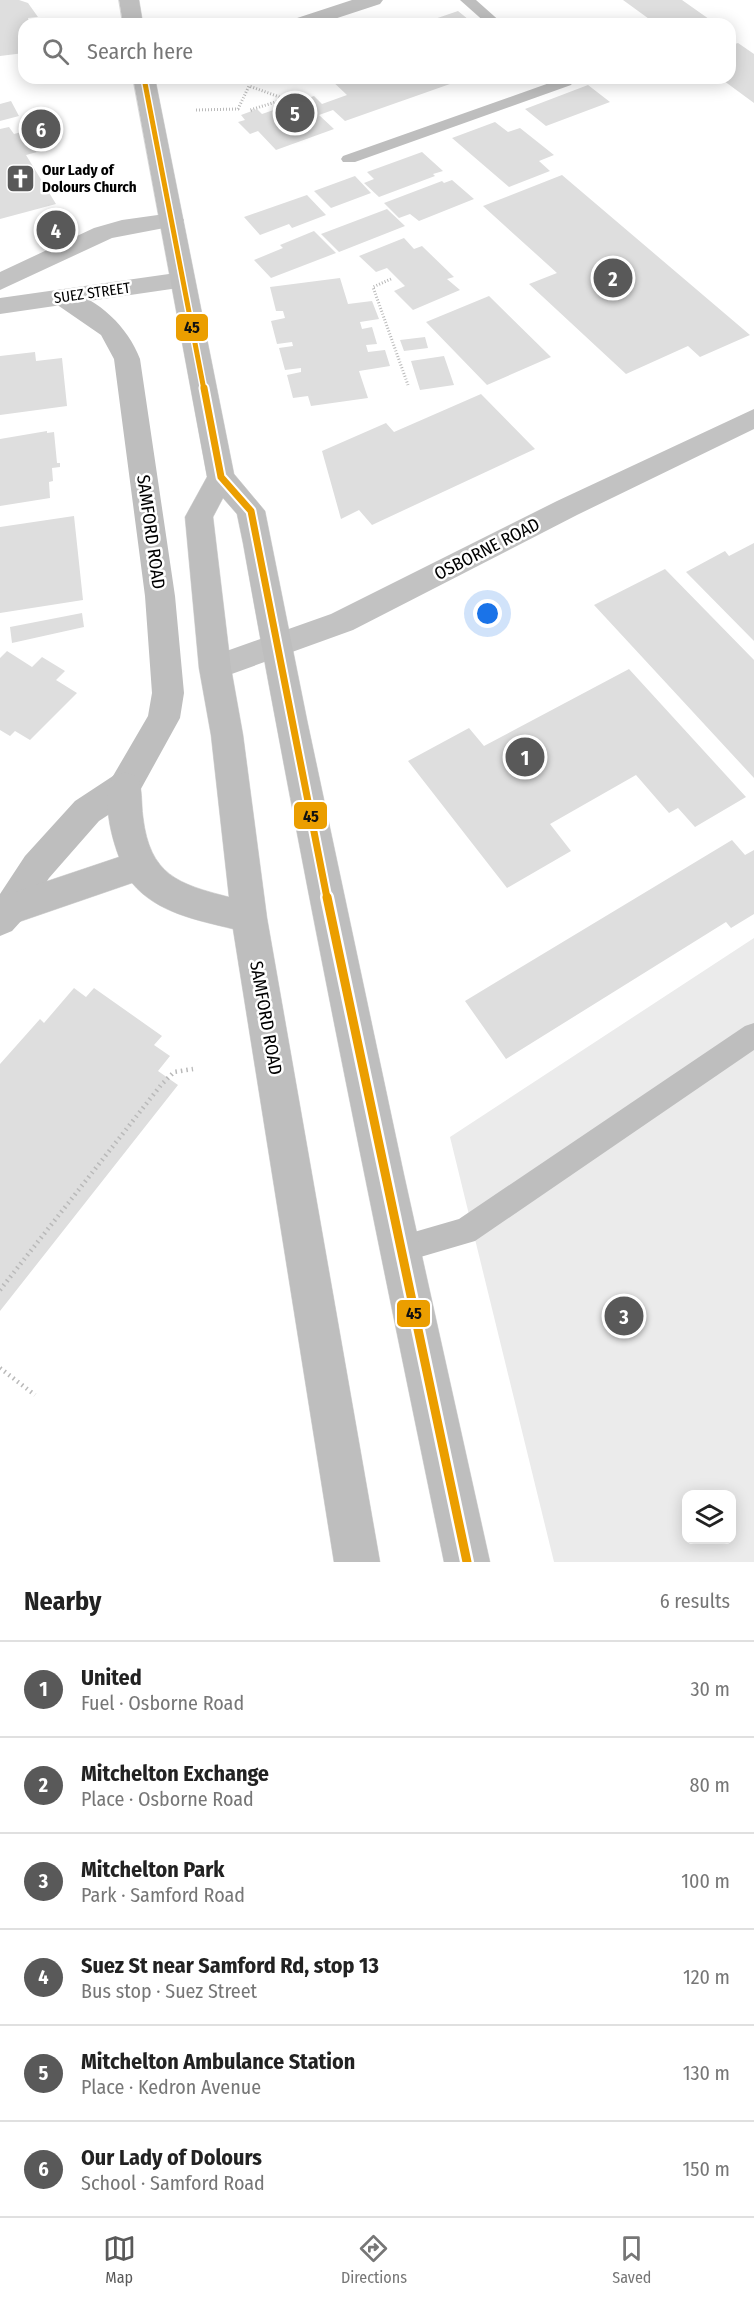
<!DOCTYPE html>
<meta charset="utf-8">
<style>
body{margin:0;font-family:"Fira Sans Condensed",sans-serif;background:#f2f2f2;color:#222}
.controls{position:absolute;right:18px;bottom:18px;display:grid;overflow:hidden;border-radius:12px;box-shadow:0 3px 15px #0003}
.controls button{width:54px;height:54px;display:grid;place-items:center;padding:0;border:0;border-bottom:2px solid #e0e0e0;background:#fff;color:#222;font:30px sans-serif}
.you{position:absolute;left:488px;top:614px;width:21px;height:21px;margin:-15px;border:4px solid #fff;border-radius:50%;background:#1a73e8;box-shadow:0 0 0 9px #1a73e833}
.badge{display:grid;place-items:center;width:39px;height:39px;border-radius:50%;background:#595959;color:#fff;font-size:20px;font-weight:700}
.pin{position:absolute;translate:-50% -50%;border:3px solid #fff;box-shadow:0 2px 6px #0006}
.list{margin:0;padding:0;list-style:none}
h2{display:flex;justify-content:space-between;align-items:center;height:78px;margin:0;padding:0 24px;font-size:26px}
h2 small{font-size:20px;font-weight:400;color:#767676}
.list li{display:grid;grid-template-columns:39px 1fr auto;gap:18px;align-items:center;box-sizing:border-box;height:96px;padding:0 24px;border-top:2px solid #e0e0e0}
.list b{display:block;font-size:22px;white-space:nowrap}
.list p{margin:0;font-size:20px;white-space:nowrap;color:#767676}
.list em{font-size:20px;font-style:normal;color:#767676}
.icon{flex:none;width:33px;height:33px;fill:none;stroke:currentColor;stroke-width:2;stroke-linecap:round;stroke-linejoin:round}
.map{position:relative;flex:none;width:754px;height:1562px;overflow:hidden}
.search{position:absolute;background:#fff;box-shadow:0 3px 15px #0003;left:18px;right:18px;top:18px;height:66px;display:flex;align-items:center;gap:15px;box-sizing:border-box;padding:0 21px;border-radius:18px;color:#767676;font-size:22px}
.sheet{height:654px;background:#fff}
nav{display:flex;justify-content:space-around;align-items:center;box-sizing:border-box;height:84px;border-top:2px solid #e0e0e0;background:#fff;font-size:16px;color:#767676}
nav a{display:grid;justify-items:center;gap:3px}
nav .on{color:#595959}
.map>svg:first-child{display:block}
.green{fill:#ebebeb;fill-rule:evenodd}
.building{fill:#dedede}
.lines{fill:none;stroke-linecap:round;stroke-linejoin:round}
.primary-casing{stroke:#dbdbdb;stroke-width:1}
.path-far1{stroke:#b9b9b9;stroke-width:3;stroke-dasharray:1 2;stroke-linecap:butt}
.path{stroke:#b9b9b9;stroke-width:4.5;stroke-dasharray:1.5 4;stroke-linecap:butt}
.lane{fill:#bebebe;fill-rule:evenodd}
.street{fill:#bebebe;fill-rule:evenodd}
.secondary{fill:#c2c2c2;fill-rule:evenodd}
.primary{fill:#bebebe;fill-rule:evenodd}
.bus-1-far2-casing{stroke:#fff;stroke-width:8}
.bus-1-far1-casing{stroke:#fff;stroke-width:11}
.bus-1-casing{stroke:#fff;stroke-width:14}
.bus-1-far2{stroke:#eb9e00;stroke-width:5}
.bus-1-far1{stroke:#eb9e00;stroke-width:7}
.bus-1{stroke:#eb9e00;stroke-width:9}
.labels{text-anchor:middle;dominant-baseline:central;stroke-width:5;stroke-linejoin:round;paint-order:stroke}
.far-poi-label{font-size:15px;font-weight:bold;fill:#000;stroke:#fff;text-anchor:start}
.far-street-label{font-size:15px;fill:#000;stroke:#fff}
.street-label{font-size:18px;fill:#000;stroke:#fff}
.line-badge{stroke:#fff;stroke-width:2}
.pale-badge-label{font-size:16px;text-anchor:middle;font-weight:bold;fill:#111}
</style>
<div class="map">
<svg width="754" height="1562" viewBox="0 0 754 1562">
<rect width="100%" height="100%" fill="#fff"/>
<path class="green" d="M754,938V1562H554L450,1137ZM686,1494H732V1540H686Z"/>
<path class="building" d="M0,0H19L28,3L38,17L28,18L29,22L60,20L61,24H24V53L0,56Z
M623,0H682L716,24H656Z
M458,11L474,24H420Z
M730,36L735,44L738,43L754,54V103L720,78H730Z
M329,78H467L345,121L333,110L319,115L334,129L276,150L258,131L250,134L238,122L245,120L241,115L257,109L262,114L314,96L322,104L347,95Z
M588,85L610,102L546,126L525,109Z
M11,101L19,116L0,121V104Z
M495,122L508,132L520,128L554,155L539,161L550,171L509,187L452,138Z
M9,127L14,134L39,127L52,148L26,155L56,204L0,219V129Z
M422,152L443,171L433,174L435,176L379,197L364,183L374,179L367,172Z
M562,175L750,335L700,357L688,346L626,374L529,284L557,273L483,206Z
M355,176L371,193L331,208L314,191Z
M452,180L474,199L419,221L410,214L399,218L384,203L442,181L444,183Z
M307,195L326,215L292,228L289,224L260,235L244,217Z
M387,209L405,226L339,252L321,234Z
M314,231L336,253L271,278L254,260L283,248L280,245Z
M404,238L414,249L422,246L454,277L447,279L460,290L413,310L394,291L405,286L387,268L376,272L359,256Z
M340,278L348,304L372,301L379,319L360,322L362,329L372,327L377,344L366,345L368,352L385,350L390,366L359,371L368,398L311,406L308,396L293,398L287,375L301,372V368L285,370L279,348L293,346L292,342L277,344L271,321L285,318L283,311H276L270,287Z
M489,296L551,357L487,385L426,322Z
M425,337L428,348L404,351L400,340Z
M35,352L36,361L62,358L67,406L0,415V356Z
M444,356L454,385L420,390L411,361Z
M481,394L535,449L372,525L359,510L341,519L322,451L386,423L394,432Z
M47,431V433L54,432L57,463H60V467L52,468L53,481L49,482L50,498L0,506V439Z
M74,516L83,600L0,613V527Z
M754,543V641L686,572L725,551L729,556Z
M665,569L754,660V778L594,605Z
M82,613L84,627L12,643L10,627Z
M7,651L32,667L42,657L65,671L56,680L77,693L30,740L15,731L10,736L0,730V658Z
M629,669L746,797L695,827L678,808L669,813L636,775L550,824L571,851L507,888L408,761L469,728L484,746Z
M732,840L745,855L754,850V914L731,928L726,922L506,1059L465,1001Z
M74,988L86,997L94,988L162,1036L154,1045L170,1056L158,1071L178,1085L0,1311V1064L40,1019L44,1023Z"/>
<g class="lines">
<defs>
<path id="primary" d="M119,0H139L143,24H123Z
M133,78H155L234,474L265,511L307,720L404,1175L490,1562H444C374,1223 304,884 243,543L237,514L223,498L213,517L231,668L243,735L267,918L380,1562H334L233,929C197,920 157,913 132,883L10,925L0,921V897L119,857C110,833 102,799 113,776L125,772L137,776C143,789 141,802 143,817C150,875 178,884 229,897L211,735L199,668L185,517L207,477Z"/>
</defs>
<use href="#primary" class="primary-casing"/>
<path class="path-far1" d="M196,110L238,109L249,86L285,99L250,110L252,111
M391,279L373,287L408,385"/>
<path class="path" d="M0,1290L161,1085L174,1072L193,1069
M0,1368L35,1395"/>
<path class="lane" d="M460,0H476L503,24H487Z
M554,78H570L573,82L571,85L355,162H343L341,159L343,156L555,81Z
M754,1023V1050L475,1241L400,1263L390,1259L386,1249L390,1239L459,1219L745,1026Z"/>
<path class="street" d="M352,0H383L380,4L319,24H288L291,20Z
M65,290C99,299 128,327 140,359L175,596L184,693L180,718L137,796L99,821L49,878L22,920L12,931L0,936V894L25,856L75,801L113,776L148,716L152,693L145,596L114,359L101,335L56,304L52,298L56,292Z"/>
<path class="secondary" d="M172,213L180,215L184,220L180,225L112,238L0,290V272L94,228L122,220Z
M183,272L192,274L195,280L192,286L0,314V298Z
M754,409V429L577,515L353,630L215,680L204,677L199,668L204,659L331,614L557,501Z"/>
<use href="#primary" class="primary"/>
<defs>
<path id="bus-1-far2" d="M144,78L204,390"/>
<path id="bus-1-far1" d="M204,388L221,477L251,511L327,898"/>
<path id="bus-1" d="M327,897L467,1562"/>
</defs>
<use href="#bus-1-far2" class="bus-1-far2-casing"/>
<use href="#bus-1-far1" class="bus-1-far1-casing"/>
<use href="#bus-1" class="bus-1-casing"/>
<use href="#bus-1-far2" class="bus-1-far2"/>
<use href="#bus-1-far1" class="bus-1-far1"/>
<use href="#bus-1" class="bus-1"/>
</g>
<defs>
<symbol id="church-square" viewBox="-11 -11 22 22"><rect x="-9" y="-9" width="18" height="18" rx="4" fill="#595959" stroke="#fff"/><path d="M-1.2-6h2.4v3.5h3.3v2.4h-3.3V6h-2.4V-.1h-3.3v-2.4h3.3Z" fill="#fff"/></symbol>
</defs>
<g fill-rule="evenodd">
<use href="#church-square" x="4" y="162" width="33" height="33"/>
</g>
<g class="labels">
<g class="far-poi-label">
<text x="42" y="170">Our Lady of<tspan x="42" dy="17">Dolours Church</tspan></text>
</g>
<g class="far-street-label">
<text transform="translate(92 293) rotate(-8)">SUEZ STREET</text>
</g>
<g class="street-label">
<text transform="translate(151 532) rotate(82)">SAMFORD ROAD</text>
<text transform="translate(487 549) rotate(-27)">OSBORNE ROAD</text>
<text transform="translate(266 1018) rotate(80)">SAMFORD ROAD</text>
</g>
</g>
<g class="line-badge">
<rect x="175" y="313" width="34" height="29" rx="6" fill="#eb9e00"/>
<rect x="293" y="801" width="35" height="29" rx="6" fill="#eb9e00"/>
<rect x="396" y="1299" width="35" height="29" rx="6" fill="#eb9e00"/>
</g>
<g class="pale-badge-label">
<text x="192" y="333">45</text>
<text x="311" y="822">45</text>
<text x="414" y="1319">45</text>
</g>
</svg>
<div class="controls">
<button><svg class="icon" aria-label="layers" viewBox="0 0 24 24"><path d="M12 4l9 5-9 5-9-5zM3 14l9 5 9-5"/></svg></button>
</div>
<div class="you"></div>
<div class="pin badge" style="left:525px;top:757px">1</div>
<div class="pin badge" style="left:613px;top:278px">2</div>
<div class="pin badge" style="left:624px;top:1316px">3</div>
<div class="pin badge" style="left:56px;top:230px">4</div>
<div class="pin badge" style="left:295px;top:113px">5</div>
<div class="pin badge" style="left:41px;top:129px">6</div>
<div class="search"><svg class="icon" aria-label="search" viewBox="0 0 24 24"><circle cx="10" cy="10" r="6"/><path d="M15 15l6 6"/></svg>Search here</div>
</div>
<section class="sheet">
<h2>Nearby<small>6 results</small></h2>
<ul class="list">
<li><span class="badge">1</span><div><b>United</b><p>Fuel · Osborne Road</p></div><em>30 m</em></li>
<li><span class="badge">2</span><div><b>Mitchelton Exchange</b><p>Place · Osborne Road</p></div><em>80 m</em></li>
<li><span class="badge">3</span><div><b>Mitchelton Park</b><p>Park · Samford Road</p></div><em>100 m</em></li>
<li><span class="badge">4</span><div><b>Suez St near Samford Rd, stop 13</b><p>Bus stop · Suez Street</p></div><em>120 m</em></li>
<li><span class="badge">5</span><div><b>Mitchelton Ambulance Station</b><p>Place · Kedron Avenue</p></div><em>130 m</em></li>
<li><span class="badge">6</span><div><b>Our Lady of Dolours</b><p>School · Samford Road</p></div><em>150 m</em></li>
</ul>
</section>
<nav>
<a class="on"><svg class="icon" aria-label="map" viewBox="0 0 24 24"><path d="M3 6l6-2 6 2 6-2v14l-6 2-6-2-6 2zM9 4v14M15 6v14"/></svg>Map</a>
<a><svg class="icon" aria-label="directions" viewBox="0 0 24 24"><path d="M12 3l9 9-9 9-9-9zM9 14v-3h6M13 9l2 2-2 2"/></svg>Directions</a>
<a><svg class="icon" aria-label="saved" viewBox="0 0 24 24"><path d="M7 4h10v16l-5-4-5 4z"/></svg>Saved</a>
</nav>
